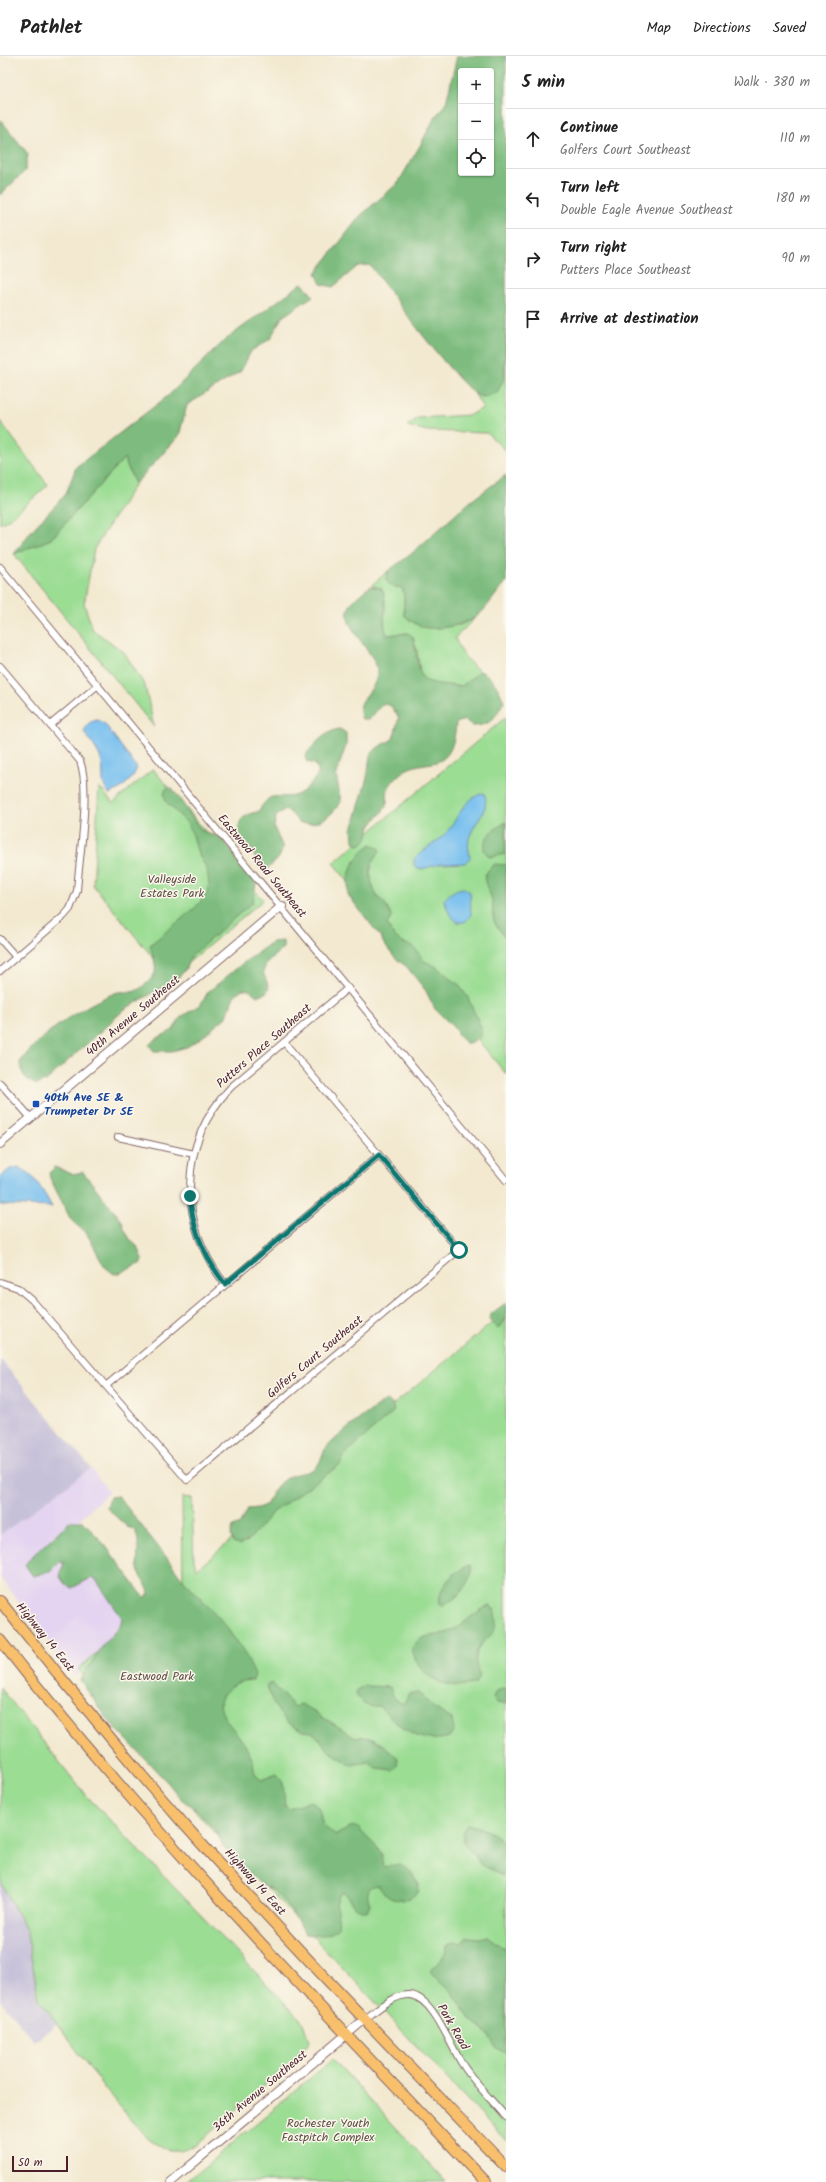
<!DOCTYPE html>
<meta charset="utf-8">
<style>
body{margin:0;font-family:Kalam,sans-serif;background:#f2f2f2;color:#222}
.controls{position:absolute;right:12px;top:12px;display:grid;overflow:hidden;border-radius:4px;box-shadow:0 1px 3px #0004}
.controls button{width:36px;height:36px;display:grid;place-items:center;padding:0;border:0;border-bottom:1px solid #e0e0e0;background:#fff;color:#222;font:20px sans-serif}
.scale{position:absolute;left:12px;bottom:10px;width:56px;box-sizing:border-box;padding-left:4px;border:2px solid #4a1f2b;border-top:0;font-size:11px;line-height:14px;white-space:nowrap;color:#4a1f2b;-webkit-text-stroke:3px #fbf7ec;paint-order:stroke}
.stop{position:absolute;width:12px;height:12px;margin:-9px;border:3px solid #0f766e;border-radius:50%;background:#fff}
.stop.end{background:#0f766e;border-color:#fff;box-shadow:0 1px 4px #0008}
.list{margin:0;padding:0;list-style:none}
h2{display:flex;justify-content:space-between;align-items:center;height:52px;margin:0;padding:0 16px;font-size:17px}
h2 small{font-size:13px;font-weight:400;color:#767676}
.list li{display:grid;grid-template-columns:26px 1fr auto;gap:12px;align-items:center;box-sizing:border-box;height:60px;padding:0 16px;border-top:1px solid #e0e0e0}
.list b{display:block;font-size:15px;white-space:nowrap}
.list p{margin:0;font-size:13px;white-space:nowrap;color:#767676}
.list em{font-size:13px;font-style:normal;color:#767676}
.icon{flex:none;width:22px;height:22px;fill:none;stroke:currentColor;stroke-width:2;stroke-linecap:round;stroke-linejoin:round}
.map{position:relative;flex:none;width:506px;height:2126px;overflow:hidden}
header{display:flex;align-items:center;gap:24px;box-sizing:border-box;height:56px;padding:0 20px;background:#fff;border-bottom:1px solid #e0e0e0}
header strong{font-size:19px}
nav{display:flex;gap:22px;margin-inline-start:auto;font-size:14px}
main{display:flex}
aside{flex:1;background:#fff}
.map>svg:first-child{display:block}
.built{fill:#e4d3f1}
.industrial{fill:#c6c0d9}
.green{fill:#9cdd94;stroke:#737e60}
.forest{fill:#7dbc7e;stroke:#646e54;fill-rule:evenodd}
.water{fill:#77bfef;stroke:#606f8d}
.lines{fill:none;stroke-linecap:round;stroke-linejoin:round}
.minor-casing{stroke:#856665;stroke-width:8}
.tertiary-casing{stroke:#856665;stroke-width:10}
.primary-casing{stroke:#856665;stroke-width:12}
.minor{stroke:#fff;stroke-width:6}
.tertiary{stroke:#fff;stroke-width:8}
.primary{stroke:#f8bf6c;stroke-width:10}
.route{stroke:#0f766e;stroke-width:5}
.transit-dot{fill:#1a4fb4;stroke:#fbf7ec;stroke-width:1.5}
.labels{text-anchor:middle;dominant-baseline:central;stroke-width:3;stroke-linejoin:round;paint-order:stroke}
.street-label{font-size:12px;fill:#4a1f2b;stroke:#fbf7ec}
.park-label{font-size:12px;fill:#5e4e45;stroke:#fbf7ec}
.transit-label{font-size:12px;font-weight:bold;fill:#164399;stroke:#fbf7ec;text-anchor:start}
</style>
<header>
<strong>Pathlet</strong>
<nav><a>Map</a><a>Directions</a><a>Saved</a></nav>
</header>
<main>
<div class="map">
<svg width="506" height="2126" viewBox="0 0 506 2126">
<rect width="100%" height="100%" fill="#fbf7ec"/>
<filter id="ink" filterUnits="userSpaceOnUse"><feTurbulence type="fractalNoise" baseFrequency=".025" numOctaves="2"/><feDisplacementMap in="SourceGraphic" scale="8" xChannelSelector="R" yChannelSelector="G"/><feConvolveMatrix kernelMatrix="1 2 1 2 8 2 1 2 1" color-interpolation-filters="sRGB"/></filter>
<filter id="wash" filterUnits="userSpaceOnUse"><feTurbulence type="fractalNoise" baseFrequency=".012" numOctaves="4" result="noise"/><feDisplacementMap in="SourceGraphic" scale="16" xChannelSelector="R" yChannelSelector="G"/><feGaussianBlur stdDeviation="0.9" result="paint"/><feColorMatrix in="noise" values="0 0 0 0 0 0 0 0 0 0 0 0 0 0 0 0 0 1.4 0 .05"/><feComposite in="paint" operator="in"/></filter>
<g filter="url(#wash)">
<rect width="100%" height="100%" fill="#f3e9d0"/>
<path class="built" d="M91,1412L109,1436L71,1471L145,1566L75,1621L0,1521V1479Z"/>
<path class="industrial" d="M0,1303L91,1412L0,1479Z
M0,1824L26,1874L39,1943L57,1968L34,1985L0,1944Z"/>
<path class="green" d="M506,274V395L487,377L427,375L407,370L418,362L470,359L483,352L474,337L482,341L505,287Z
M0,365L48,429L12,461L0,468Z
M124,402L135,428L94,493L84,548L93,574L124,596L145,630L154,671L14,498L51,483Z
M388,515L386,524L391,530L402,532L404,538V559L447,570L460,569L476,561L455,582C461,596 467,606 480,615L462,630L438,629L427,626L421,621L416,591L408,577L387,579C380,564 390,546 381,532L371,530Z
M506,661V1018L333,807Z
M153,713L263,844L170,922L93,829L99,731L113,747Z
M506,1255V2085L204,1765L78,1613L183,1526L182,1441L192,1442L194,1504L197,1513Z
M0,1631L84,1737L304,1967L310,1985L301,1998L197,2088L182,2095H169L145,2080L105,2033L39,1943L26,1874L0,1824Z
M333,2003L446,2126H186Z"/>
<path class="forest" d="M457,0H506V274L504,323L497,337C493,338 486,341 482,341C463,338 385,229 370,209L358,210L333,231L321,228L316,217L360,160L398,127L421,88L434,63L446,47ZM461,15H491V117H461Z
M0,63L28,98L25,115L0,139Z
M302,227L313,240L282,261L270,283L251,295L241,315L187,349L179,380L135,428L124,402L51,483L14,498L33,473L66,438L76,411L169,339L225,284Z
M506,419V526C496,537 487,553 476,561C465,569 435,575 422,571C415,568 409,564 404,559V538L402,532L391,530L386,524L388,515L410,499L471,445Z
M371,530L381,532C390,546 380,563 387,579L408,577L413,581C424,624 410,627 462,630L480,615C493,621 498,632 504,645C495,661 493,669 473,670L465,664L456,667C451,729 421,692 394,724C382,738 391,741 385,752C381,759 374,763 370,771C368,776 369,781 365,785C363,788 361,788 357,789L353,783L352,774L367,722L370,699L377,692L393,683L399,662L391,650L384,647C377,652 375,659 368,664L362,663C353,643 377,637 377,616C377,609 373,602 369,597C348,565 333,556 371,530Z
M340,673L346,677V690L336,718L341,746C331,761 318,770 299,767L291,757L285,754L276,760L274,771L283,792L279,802L265,815C256,810 256,801 251,793C248,787 242,783 240,778C235,764 247,757 258,756C272,734 272,743 292,740C303,739 314,725 319,716L315,708L307,706L305,700C313,689 327,674 340,673Z
M172,732L201,774L221,782L250,816L256,827L253,846L191,900L185,914L177,923L125,953L48,1023L37,1029C25,1024 21,1018 20,1006C41,978 82,950 115,937C119,935 125,936 130,936C139,936 149,926 154,919C158,912 152,897 150,889L196,851L207,838L209,827L207,813L197,795L193,779L187,767L166,746L164,738L166,733Z
M506,766V798L489,801L484,794C484,779 494,773 506,766Z
M371,788L378,791L380,795L373,805L370,816L372,828L377,841L384,846L392,861L387,868L392,877L401,886L414,891L424,905L435,910L458,928L467,940L481,971V981L472,987H466L460,982L455,973L435,953L426,935L407,911L395,902L384,888L380,880L348,839V824L352,810L361,796Z
M495,808L506,809V882C500,875 494,869 493,860C492,855 493,849 492,844C487,827 477,822 495,808Z
M283,885V892L267,906L263,916L269,931L266,937L257,940L250,934L242,933L234,940L226,961L201,982L187,991L172,995H154L149,989L154,984L173,974L181,961L201,948L208,936L242,908L272,886Z
M55,1111L72,1118L83,1116L122,1165L124,1173L131,1185L138,1191L143,1203L140,1208L120,1217L114,1218L105,1211L87,1178L71,1164L50,1122L49,1117Z
M506,1247V1263L498,1273L489,1263L492,1257Z
M386,1345L392,1348L394,1355L345,1398L341,1408L272,1457L248,1485L239,1489L233,1487L231,1480L233,1471L240,1468L247,1453L258,1452L267,1448C271,1437 279,1425 290,1420C300,1416 310,1418 318,1409C321,1405 322,1399 324,1395C331,1384 374,1351 386,1345Z
M118,1440L171,1507L181,1521L223,1566L246,1600L255,1619L253,1624C243,1624 235,1627 227,1634C207,1652 237,1674 245,1689C247,1694 251,1699 252,1703C255,1713 252,1717 261,1724L277,1718L283,1727L285,1750L289,1753L311,1745C329,1757 311,1765 336,1779L353,1770L359,1772C366,1783 374,1786 380,1795C383,1799 383,1806 384,1811L400,1808L411,1816L419,1829L418,1837C402,1849 388,1846 378,1829C367,1830 366,1839 370,1848L367,1855C352,1853 352,1846 343,1836C330,1845 341,1859 338,1872C328,1880 319,1880 306,1878L287,1849L274,1835L259,1827L224,1792L217,1777L198,1755L181,1743L168,1727L109,1665L80,1624L104,1588L120,1570L122,1562L96,1524L91,1522L72,1532L65,1528L60,1521L64,1506L60,1505L49,1516L33,1520L25,1509L30,1502L66,1469L71,1465H83L105,1489L140,1536L145,1541L149,1539C149,1529 141,1525 139,1517C134,1501 143,1487 134,1473L127,1471L107,1452L110,1441Z
M471,1509C476,1526 455,1544 441,1551C434,1534 455,1513 471,1509Z
M489,1550L494,1553C503,1585 477,1579 476,1602C475,1608 478,1615 480,1620L476,1627C447,1636 418,1622 412,1592C421,1576 436,1582 450,1575C465,1569 473,1556 489,1550Z
M272,1627L294,1651L301,1648L355,1681C373,1678 385,1690 398,1702L397,1710L393,1714L376,1712L369,1706L351,1709L329,1695L313,1676C288,1676 272,1651 267,1629Z
M365,1630L390,1631L395,1644L403,1648L410,1637H419L434,1652L452,1663L454,1675L450,1681C417,1690 400,1671 379,1650C368,1652 361,1648 356,1638L358,1633Z
M506,1632V1648L497,1647L493,1642L496,1635Z
M467,1768C478,1770 504,1780 506,1792C506,1801 506,1812 506,1821L482,1809L465,1788L462,1777Z
M487,1880L506,1894V1998L497,1992L487,1977L472,1965L450,1933L431,1918C434,1904 444,1907 447,1890L453,1886L462,1887L468,1881L479,1882Z"/>
<path class="water" d="M98,664L105,668L137,712C133,724 121,734 109,738C100,728 104,718 102,707C99,694 90,686 84,676C87,668 89,665 98,664Z
M484,737C491,753 475,765 470,780C467,787 469,795 470,802L466,807L440,808L421,813L414,810V803C423,793 437,787 446,777C458,763 464,742 484,737Z
M464,832L470,836L471,859L465,866H457L450,859L444,844C450,837 455,833 464,832Z
M19,1111C36,1120 43,1135 52,1151L0,1149V1121L10,1113Z"/>
</g>
<g filter="url(#ink)">
<g class="lines">
<defs>
<path id="minor" d="M0,511L506,1124
M0,610L80,705C91,734 79,802 77,835L70,853L64,860L0,915
M50,669L98,629
M0,883L16,901
M0,1027L31,1062
M118,1081L194,1098
M0,1226L18,1232L32,1244L187,1424L459,1194L284,986
M225,1228C178,1168 177,1088 231,1031L348,932
M107,1329L379,1099
M365,1963C377,1954 394,1938 410,1939C433,1941 450,1989 461,2006C473,2026 491,2043 506,2061"/>
<path id="tertiary" d="M0,1088L282,850
M171,2126L365,1963"/>
<path id="primary" d="M0,1545C59,1620 119,1694 182,1766C287,1884 397,1997 506,2111
M0,1584C150,1775 319,1950 486,2126"/>
</defs>
<use href="#minor" class="minor-casing"/>
<use href="#tertiary" class="tertiary-casing"/>
<use href="#primary" class="primary-casing"/>
<use href="#minor" class="minor"/>
<use href="#tertiary" class="tertiary"/>
<use href="#primary" class="primary"/>
</g>
</g>
<g class="lines" filter="url(#ink)">
<path class="route" d="M190,1140C192,1173 205,1202 225,1228L379,1099L459,1194"/>
</g>
<rect class="transit-dot" x="32" y="1044" width="8" height="8" rx="2"/>
<g class="labels">
<g class="street-label">
<text transform="translate(262 810) rotate(50)">Eastwood Road Southeast</text>
<text transform="translate(133 960) rotate(-40)">40th Avenue Southeast</text>
<text transform="translate(264 990) rotate(-41)">Putters Place Southeast</text>
<text transform="translate(315 1301) rotate(-40)">Golfers Court Southeast</text>
<text transform="translate(45 1581) rotate(51)">Highway 14 East</text>
<text transform="translate(255 1826) rotate(48)">Highway 14 East</text>
<text transform="translate(453 1971) rotate(60)">Park Road</text>
<text transform="translate(260 2035) rotate(-40)">36th Avenue Southeast</text>
</g>
<g class="park-label">
<text x="172" y="823">Valleyside<tspan x="172" dy="14">Estates Park</tspan></text>
<text x="157" y="1620">Eastwood Park</text>
<text x="328" y="2067">Rochester Youth<tspan x="328" dy="14">Fastpitch Complex</tspan></text>
</g>
<g class="transit-label">
<text x="44" y="1041">40th Ave SE &amp;<tspan x="44" dy="14">Trumpeter Dr SE</tspan></text>
</g>
</g>
</svg>
<div class="controls">
<button>+</button>
<button>−</button>
<button><svg class="icon" aria-label="locate" viewBox="0 0 24 24"><circle cx="12" cy="12" r="6"/><path d="M12 2v4M12 18v4M2 12h4M18 12h4"/></svg></button>
</div>
<div class="scale">50 m</div>
<div class="stop" style="left:459px;top:1194px"></div>
<div class="stop end" style="left:190px;top:1140px"></div>
</div>
<aside>
<h2>5 min<small>Walk · 380 m</small></h2>
<ul class="list">
<li><svg class="icon" aria-label="ahead" viewBox="0 0 24 24"><path d="M12 20V5M6 11l6-6 6 6"/></svg><div><b>Continue</b><p>Golfers Court Southeast</p></div><em>110 m</em></li>
<li><svg class="icon" aria-label="left" viewBox="0 0 24 24"><path d="M17 20v-9H6M10 6l-5 5 5 5"/></svg><div><b>Turn left</b><p>Double Eagle Avenue Southeast</p></div><em>180 m</em></li>
<li><svg class="icon" aria-label="right" viewBox="0 0 24 24"><path d="M7 20v-9h11M14 6l5 5-5 5"/></svg><div><b>Turn right</b><p>Putters Place Southeast</p></div><em>90 m</em></li>
<li><svg class="icon" aria-label="arrive" viewBox="0 0 24 24"><path d="M6 21V4h12l-3 4 3 4H6"/></svg><div><b>Arrive at destination</b></div></li>
</ul>
</aside>
</main>
